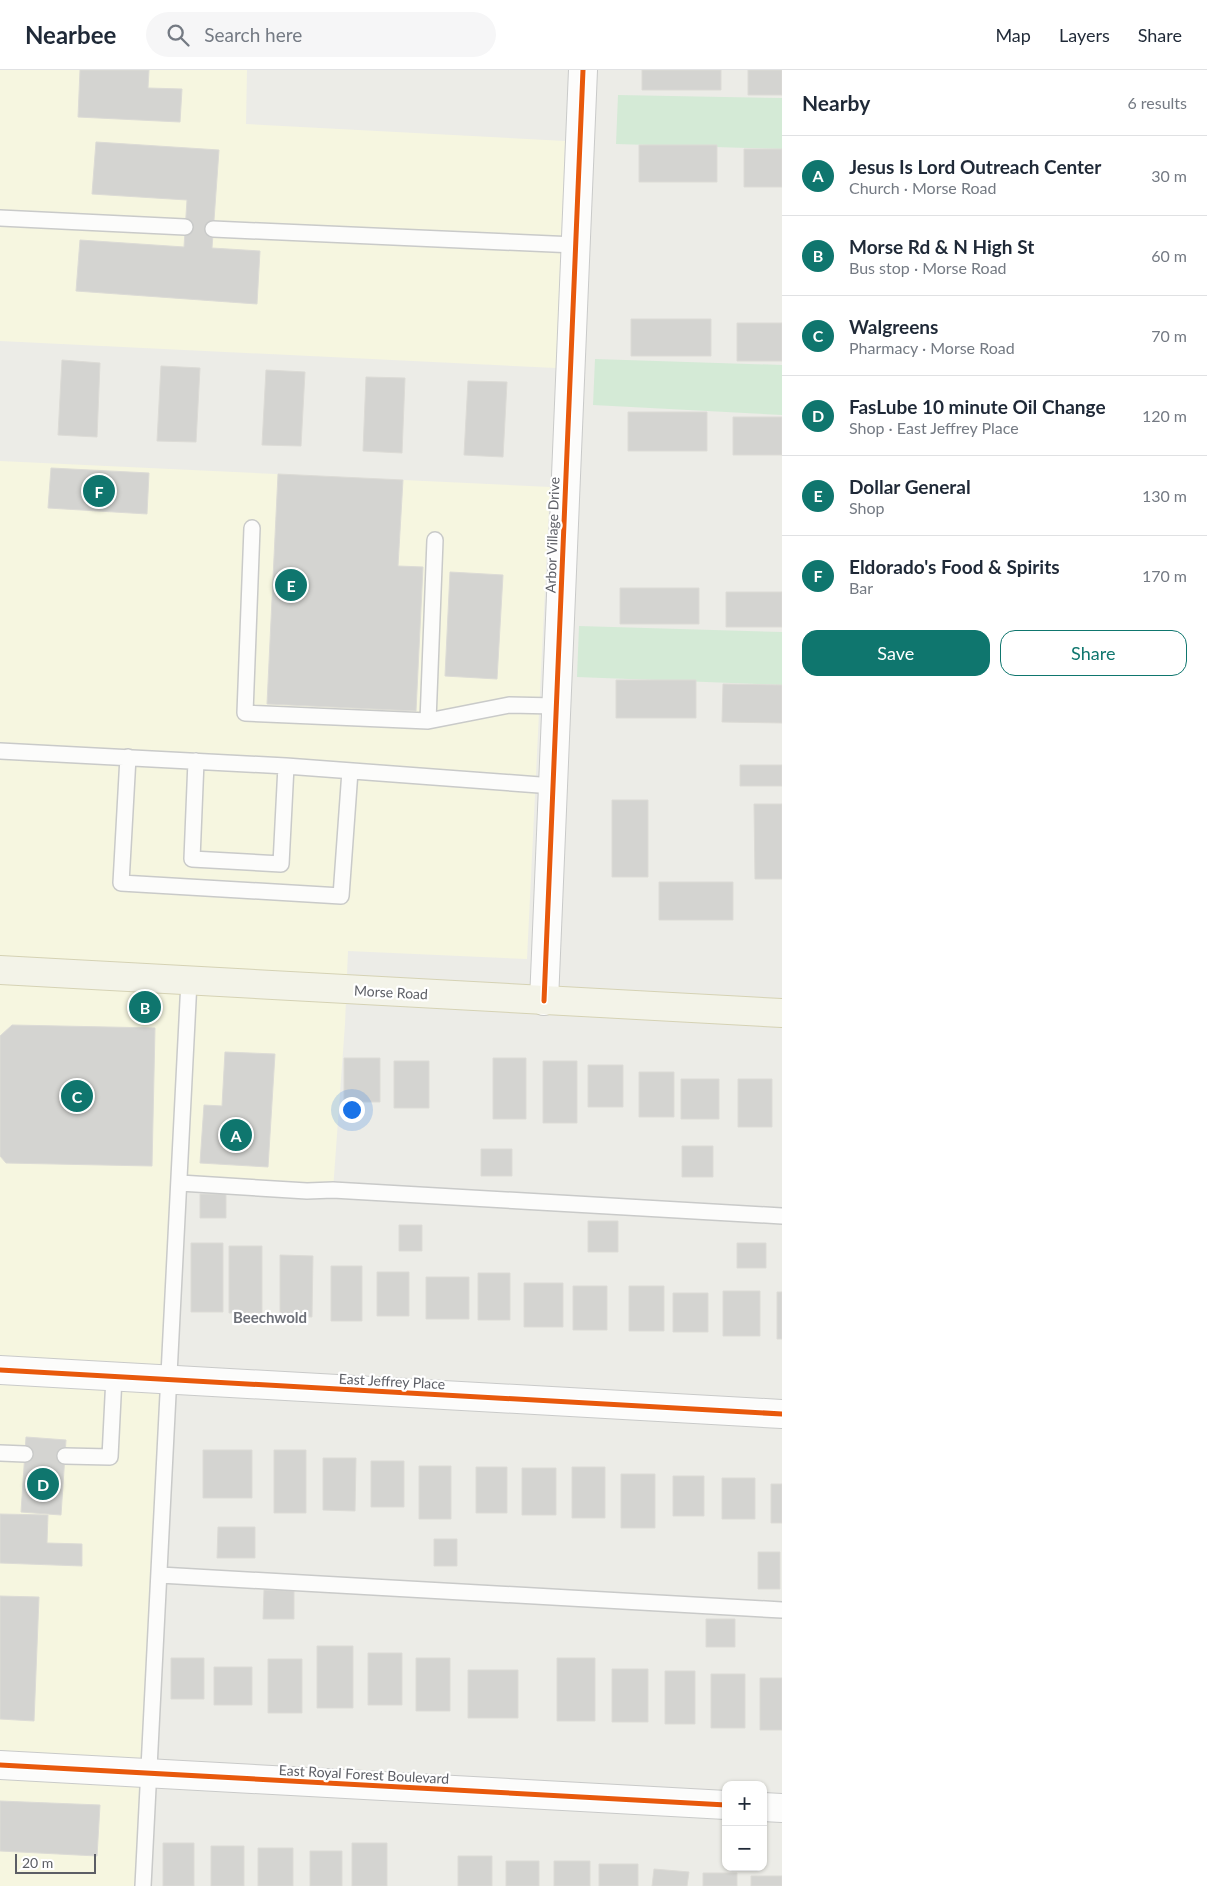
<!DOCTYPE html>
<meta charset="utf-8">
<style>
body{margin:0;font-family:Lato,sans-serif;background:#f6f6f7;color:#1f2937}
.controls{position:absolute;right:15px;bottom:15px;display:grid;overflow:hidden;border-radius:10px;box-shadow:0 1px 4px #0004}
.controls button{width:45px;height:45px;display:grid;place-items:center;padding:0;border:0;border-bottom:1px solid #e0e1e3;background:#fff;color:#1f2937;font:25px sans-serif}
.scale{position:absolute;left:15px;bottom:12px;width:81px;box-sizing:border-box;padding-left:5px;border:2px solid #5c5e65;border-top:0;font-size:14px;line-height:18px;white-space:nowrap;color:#5c5e65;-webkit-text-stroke:4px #fff;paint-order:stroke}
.you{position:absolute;left:351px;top:1039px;width:18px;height:18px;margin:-12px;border:4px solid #fff;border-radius:50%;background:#1a73e8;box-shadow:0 0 0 8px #1a73e833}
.badge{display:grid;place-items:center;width:32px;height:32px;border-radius:50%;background:#0f766e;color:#fff;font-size:16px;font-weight:700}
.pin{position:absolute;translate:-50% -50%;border:2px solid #fff;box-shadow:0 1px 5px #0006}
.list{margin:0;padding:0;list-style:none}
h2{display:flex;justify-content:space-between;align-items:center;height:65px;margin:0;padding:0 20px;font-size:21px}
h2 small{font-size:16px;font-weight:400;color:#747a83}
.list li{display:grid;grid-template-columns:32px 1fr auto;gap:15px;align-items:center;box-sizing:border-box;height:80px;padding:0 20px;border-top:1px solid #e0e1e3}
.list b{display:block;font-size:19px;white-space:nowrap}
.list p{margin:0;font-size:16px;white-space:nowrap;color:#747a83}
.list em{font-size:16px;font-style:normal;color:#747a83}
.actions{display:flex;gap:10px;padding:15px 20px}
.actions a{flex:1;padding:11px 0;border:1px solid #0f766e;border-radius:15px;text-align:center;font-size:18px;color:#0f766e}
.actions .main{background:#0f766e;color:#fff}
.icon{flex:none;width:28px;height:28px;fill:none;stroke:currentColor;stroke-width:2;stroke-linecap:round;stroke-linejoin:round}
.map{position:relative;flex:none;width:782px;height:1816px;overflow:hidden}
header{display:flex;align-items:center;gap:30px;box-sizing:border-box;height:70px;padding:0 25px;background:#fff;border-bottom:1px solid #e0e1e3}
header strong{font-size:24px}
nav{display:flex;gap:28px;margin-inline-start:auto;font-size:18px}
.search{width:350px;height:45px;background:#f6f6f7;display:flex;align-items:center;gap:12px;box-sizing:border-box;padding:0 18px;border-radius:28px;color:#747a83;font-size:19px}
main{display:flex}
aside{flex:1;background:#fff}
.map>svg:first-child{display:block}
.commercial{fill:#f6f6e0}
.green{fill:#d4ead6}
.building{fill:#d4d4d1;stroke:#dcdbd6}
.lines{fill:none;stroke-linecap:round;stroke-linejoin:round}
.lane-casing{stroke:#c9cac9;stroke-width:18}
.street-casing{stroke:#c9cac9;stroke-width:30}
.primary-casing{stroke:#d5d2b4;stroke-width:30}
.lane{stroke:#fcfcfb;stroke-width:15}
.street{stroke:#fcfcfb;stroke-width:28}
.primary{stroke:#f3f3e8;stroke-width:28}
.cycleway-casing{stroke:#fff;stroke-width:8}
.cycleway{stroke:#e8590c;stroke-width:5}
.labels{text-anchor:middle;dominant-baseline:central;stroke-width:4.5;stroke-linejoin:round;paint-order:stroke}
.street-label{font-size:14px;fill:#5c5e65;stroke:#fff}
.neighbourhood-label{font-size:15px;font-weight:bold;fill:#6d7078;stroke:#fff}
</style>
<header>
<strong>Nearbee</strong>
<div class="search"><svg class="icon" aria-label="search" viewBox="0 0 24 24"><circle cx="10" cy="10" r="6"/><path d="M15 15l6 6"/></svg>Search here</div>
<nav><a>Map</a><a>Layers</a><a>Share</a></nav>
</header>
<main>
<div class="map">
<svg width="782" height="1816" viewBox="0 0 782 1816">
<rect width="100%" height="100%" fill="#ecece7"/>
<path class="commercial" d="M0,0H247L246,54L565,71L556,298L0,271Z
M0,391L550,417L527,889L348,881L345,954L333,1120L180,1114L143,1816H0Z"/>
<path class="green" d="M618,25L782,28V79L616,74Z
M595,289L782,295V345L593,335Z
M579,556L782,562V615L577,607Z"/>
<path class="building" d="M80,0H149L148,18L182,19L180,52L78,47Z
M642,0H721V20H642Z
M748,0H782V25H748Z
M96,72L219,80L212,178L260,181L257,234L76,221L80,170L184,177L187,130L92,124Z
M639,75H717V112H639Z
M744,79H782V117H744Z
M631,249H711V286H631Z
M737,253H782V291H737Z
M62,290L100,293L97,367L58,365Z
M161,296L200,298L196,372L157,371Z
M266,300L305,302L301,376L262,375Z
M366,307L405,308L402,383L363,381Z
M468,311L507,312L503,387L464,385Z
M628,342H707V381H628Z
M733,347H782V385H733Z
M51,398L149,403L147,444L48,438Z
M278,404L403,410L398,496L423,497L416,641L267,634Z
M450,502L503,505L497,609L445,606Z
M620,518H699V554H620Z
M726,522H782V557H726Z
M616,610H696V648H616Z
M723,614L782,615V653L722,652Z
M740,695H782V716H740Z
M612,730H648V807H612Z
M754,734H782V809H755Z
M659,812H733V850H659Z
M12,955L155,958L152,1096L6,1093L0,1086V966Z
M225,982L275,984L268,1097L200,1093L204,1035L222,1036Z
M344,988H380V1032H344Z
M493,988H526V1049H493Z
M394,991H429V1038H394Z
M543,991H577V1053H543Z
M588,995H623V1037H588Z
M639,1002H674V1047H639Z
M681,1009H719V1049H681Z
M738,1009H772V1057H738Z
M682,1076H713V1107H682Z
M481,1079H512V1106H481Z
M200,1124H226V1148H200Z
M588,1151H618V1182H588Z
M399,1155H422V1181H399Z
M191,1173H223V1242H191Z
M737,1173H766V1198H737Z
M229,1176H262V1243H229Z
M280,1185L313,1186L312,1247H280Z
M331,1196H362V1251H331Z
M377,1202H409V1246H377Z
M478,1203H510V1250H478Z
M426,1207H469V1249H426Z
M524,1213H563V1257H524Z
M573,1216H607V1260H573Z
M629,1216H664V1261H629Z
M723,1221H760V1266H723Z
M777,1222H782V1269H777Z
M673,1223H708V1262H673Z
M26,1367L66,1370L61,1445L21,1442Z
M203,1380H252V1428H203Z
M274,1380H306V1443H274Z
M323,1388H356L355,1441L323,1440Z
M371,1391H404V1437H371Z
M419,1396H451V1449H419Z
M476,1397H507V1443H476Z
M572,1397H605V1448H572Z
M522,1398H556V1445H522Z
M621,1404H655V1458H621Z
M673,1406H704V1446H673Z
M722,1408H755V1449H722Z
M771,1414H782V1453H771Z
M0,1444L48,1445L47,1473L82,1474V1496L0,1493Z
M218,1457H255V1488H217Z
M434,1469H457V1496H434Z
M758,1482H780V1519H758Z
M264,1520L294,1521V1549H263Z
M0,1526L39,1527L34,1651L0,1649Z
M706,1549H735V1577H706Z
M317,1576H353V1638H317Z
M368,1583H402V1635H368Z
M171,1588H204V1629H171Z
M416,1588H450V1641H416Z
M557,1588H595V1651H557Z
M268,1589H302V1643H268Z
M214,1597H252V1635H214Z
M612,1599H648V1652H612Z
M468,1600H518V1648H468Z
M665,1601H695V1654H665Z
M711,1604H745V1658H711Z
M760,1608H782V1660H760Z
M0,1731L100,1735L97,1786L0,1781Z
M163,1773H194V1816H163Z
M352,1773H387V1816H352Z
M211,1776H244V1816H211Z
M258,1778H293V1816H258Z
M310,1781H342V1816H310Z
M458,1786H492V1816H458Z
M506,1791H539V1816H506Z
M554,1791H590V1816H554Z
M599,1794H638V1816H599Z
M654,1799L689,1802L687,1816H652Z
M703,1803H737V1816H703Z
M751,1806H782V1816H751Z"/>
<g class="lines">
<defs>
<path id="lane" d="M0,148L185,157
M213,159L575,175
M252,458L245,643L428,651L509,635L556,636
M428,651L435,470
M0,681L286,696L281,794L192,789L196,691
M128,687L121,813L341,826L350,701
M286,696L553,716
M180,1113L307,1121L333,1120L782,1146
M0,1383L25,1384
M65,1386L110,1387L114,1307
M160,1505L782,1540
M143,1816L189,911"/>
<path id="street" d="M544,931L583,0
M0,1300L782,1344
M0,1695L726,1735
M763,1737L782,1738"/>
<path id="primary" d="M0,900L782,943"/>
</defs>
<use href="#lane" class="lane-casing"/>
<use href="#street" class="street-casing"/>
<use href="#primary" class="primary-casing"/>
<use href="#lane" class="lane"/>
<use href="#street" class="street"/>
<use href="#primary" class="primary"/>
<defs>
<path id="cycleway" d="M544,931L583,0
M0,1300L782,1344
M0,1695L726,1735"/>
</defs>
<use href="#cycleway" class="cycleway-casing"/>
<use href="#cycleway" class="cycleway"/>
</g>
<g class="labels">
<g class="street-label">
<text transform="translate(552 465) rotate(-88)">Arbor Village Drive</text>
<text transform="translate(391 922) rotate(3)">Morse Road</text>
<text transform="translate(392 1311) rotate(3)">East Jeffrey Place</text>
<text transform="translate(364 1704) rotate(3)">East Royal Forest Boulevard</text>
</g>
<g class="neighbourhood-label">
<text x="270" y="1247">Beechwold</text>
</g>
</g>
</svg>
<div class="controls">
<button>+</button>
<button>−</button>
</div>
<div class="scale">20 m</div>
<div class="you"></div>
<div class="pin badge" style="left:236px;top:1065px">A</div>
<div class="pin badge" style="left:145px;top:937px">B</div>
<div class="pin badge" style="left:77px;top:1026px">C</div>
<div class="pin badge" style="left:43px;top:1414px">D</div>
<div class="pin badge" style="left:291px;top:515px">E</div>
<div class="pin badge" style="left:99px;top:421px">F</div>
</div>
<aside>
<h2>Nearby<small>6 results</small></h2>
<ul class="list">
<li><span class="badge">A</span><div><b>Jesus Is Lord Outreach Center</b><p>Church · Morse Road</p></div><em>30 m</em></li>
<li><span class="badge">B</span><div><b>Morse Rd &amp; N High St</b><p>Bus stop · Morse Road</p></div><em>60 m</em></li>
<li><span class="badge">C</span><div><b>Walgreens</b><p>Pharmacy · Morse Road</p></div><em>70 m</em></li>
<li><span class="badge">D</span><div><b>FasLube 10 minute Oil Change</b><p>Shop · East Jeffrey Place</p></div><em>120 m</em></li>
<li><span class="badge">E</span><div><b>Dollar General</b><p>Shop</p></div><em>130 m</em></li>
<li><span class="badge">F</span><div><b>Eldorado's Food &amp; Spirits</b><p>Bar</p></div><em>170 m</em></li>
</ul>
<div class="actions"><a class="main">Save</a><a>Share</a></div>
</aside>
</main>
